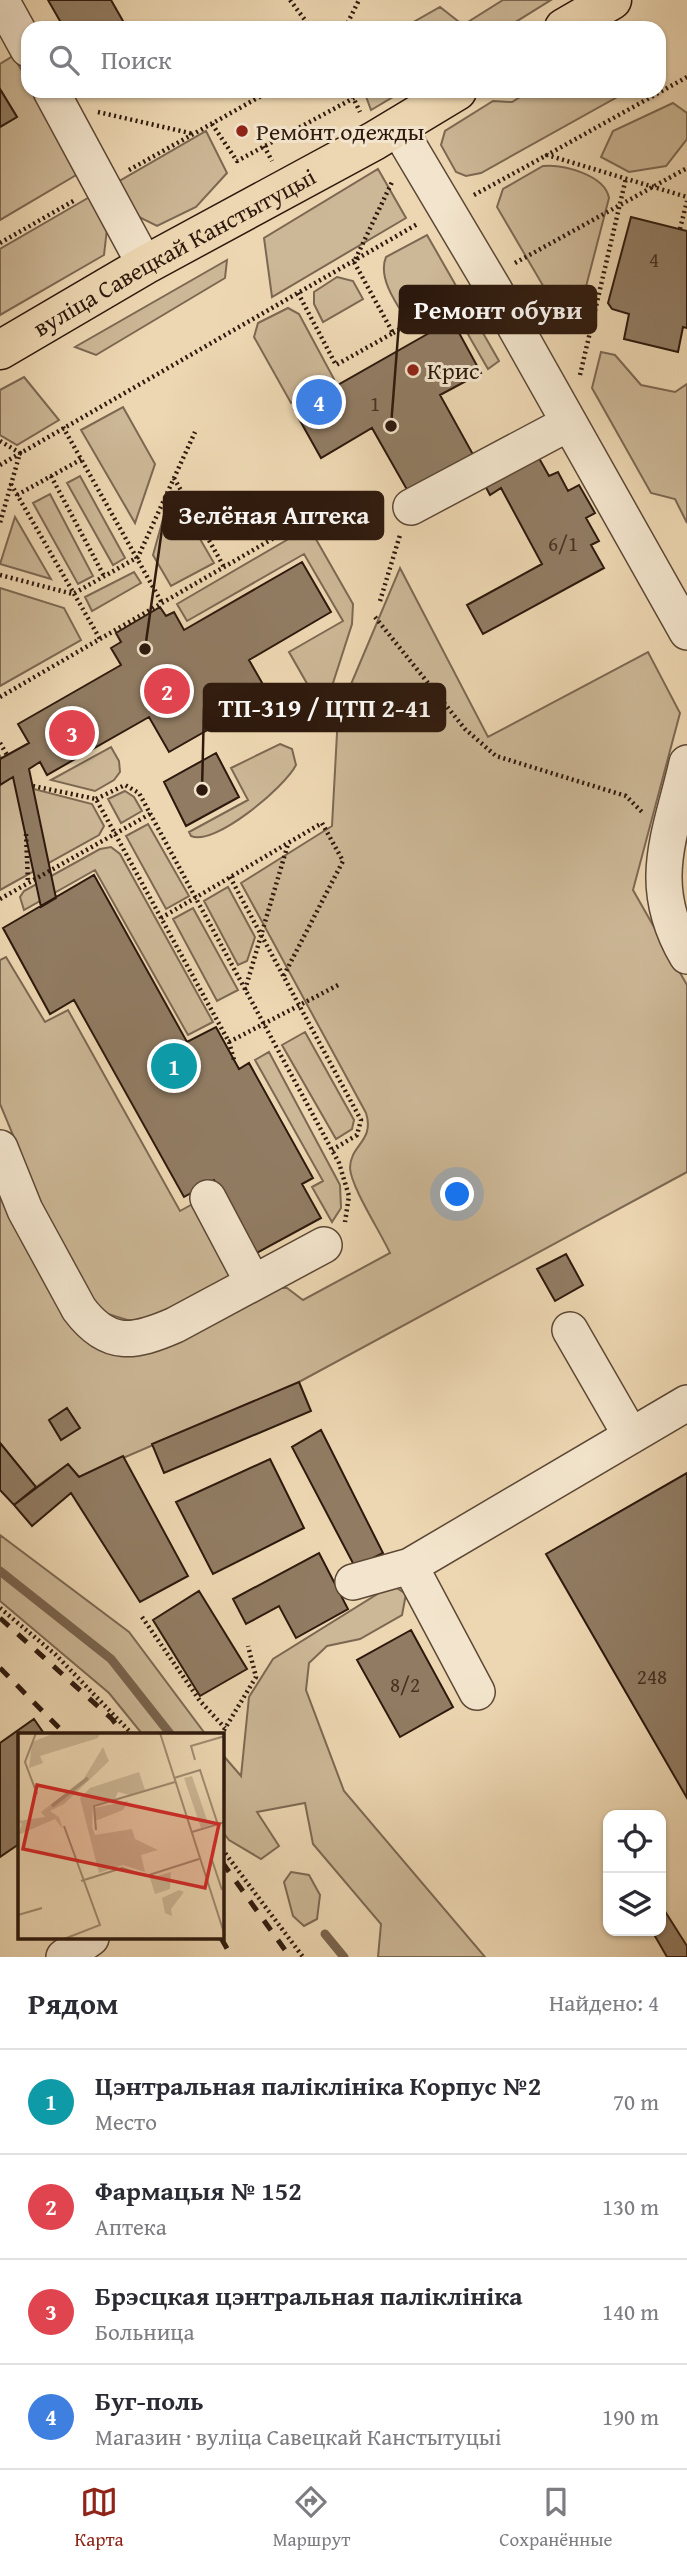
<!DOCTYPE html>
<html lang="ru">
<meta charset="utf-8">
<style>
body{margin:0;font-family:"Gentium Book Plus",serif;background:#f7f7f7;color:#2b2b33}
.controls{position:absolute;right:21px;bottom:21px;display:grid;overflow:hidden;border-radius:14px;box-shadow:0 2px 5px #0004}
.controls button{width:63px;height:63px;display:grid;place-items:center;padding:0;border:0;border-bottom:2px solid #e1e1e2;background:#fff;color:#2b2b33;font:35px sans-serif}
.you{position:absolute;left:458px;top:1195px;width:24px;height:24px;margin:-18px;border:5px solid #fff;border-radius:50%;background:#1a73e8;box-shadow:0 0 0 10px #1a73e833}
.badge{display:grid;place-items:center;width:46px;height:46px;border-radius:50%;background:#8f2418;color:#fff;font-size:23px;font-weight:700}
.pin{position:absolute;translate:-50% -50%;border:4px solid #fff;box-shadow:0 2px 7px #0006}
.list{margin:0;padding:0;list-style:none}
h2{display:flex;justify-content:space-between;align-items:center;height:91px;margin:0;padding:0 28px;font-size:30px}
h2 small{font-size:23px;font-weight:400;color:#7c7c81}
.list li{display:grid;grid-template-columns:46px 1fr auto;gap:21px;align-items:center;box-sizing:border-box;height:105px;padding:0 28px;border-top:2px solid #e1e1e2}
.list b{display:block;font-size:26px;white-space:nowrap}
.list p{margin:0;font-size:23px;white-space:nowrap;color:#7c7c81}
.list em{font-size:23px;font-style:normal;color:#7c7c81}
.icon{flex:none;width:38px;height:38px;fill:none;stroke:currentColor;stroke-width:2;stroke-linecap:round;stroke-linejoin:round}
.map{position:relative;flex:none;width:687px;height:1957px;overflow:hidden}
.search{position:absolute;background:#fff;box-shadow:0 2px 5px #0004;left:21px;right:21px;top:21px;height:77px;display:flex;align-items:center;gap:18px;box-sizing:border-box;padding:0 24px;border-radius:21px;color:#7c7c81;font-size:26px}
.sheet{height:511px;background:#fff}
nav{display:flex;justify-content:space-around;align-items:center;box-sizing:border-box;height:98px;border-top:2px solid #e1e1e2;background:#fff;font-size:19px;color:#7c7c81}
nav a{display:grid;justify-items:center;gap:4px}
nav .on{color:#8f2418}
.map>svg:first-child{display:block}
.green{fill:#ccb796;stroke:#7c6852;stroke-width:2}
.lines{fill:none;stroke-linecap:round;stroke-linejoin:round}
.stream{stroke:#79644e;stroke-width:9}
.building{fill:#917c63;stroke:#2d190d;stroke-width:2}
.minor-casing{stroke:#5d4836;stroke-width:38}
.major-casing{stroke:#2d190d;stroke-width:41}
.path{stroke:#2d190d;stroke-width:4.5;stroke-dasharray:2 3.5;stroke-linecap:butt}
.minor{stroke:#f3e5cd;stroke-width:35}
.major{stroke:#edd7b2;stroke-width:38}
.rail{stroke:#2d190d;stroke-width:5;stroke-dasharray:12 12;stroke-linecap:butt}
.poi-dot{fill:#8f2418;stroke:#f3e5cd;stroke-width:2.5}
.labels{text-anchor:middle;dominant-baseline:central;stroke-width:6;stroke-linejoin:round;paint-order:stroke}
.number-label{font-size:21px;fill:#463222}
.poi-label{font-size:24px;fill:#2d190d;stroke:#f3e5cd;text-anchor:start}
.street-label{font-size:24px;fill:#2d190d;stroke:#f3e5cd}
.inset-river{fill:none;stroke:#ac967a;stroke-width:3.5}
.inset-road{fill:none;stroke:#a08b70;stroke-width:2}
.view{fill:#d62828;fill-opacity:0.15;stroke:#d62828;stroke-width:3.5}
.inset-edge{fill:none;stroke:#2d190d;stroke-width:3.5}
.leader{fill:none;stroke:#2d190d;stroke-width:2.5}
.callout-dot{fill:#2d190d;stroke:#f3e5cd;stroke-width:2.5}
.callout{fill:#2d190d;stroke:#2d190d;stroke-width:2.5}
.callout-label{font-size:26px;text-anchor:middle;font-weight:bold;fill:#fff}
</style>
<div class="map">
<svg width="687" height="1957" viewBox="0 0 687 1957">
<rect width="100%" height="100%" fill="#edd7b2"/>
<filter id="stains"><feTurbulence type="fractalNoise" baseFrequency=".00286" numOctaves="4"/><feColorMatrix values="0 0 0 0 .2 0 0 0 0 .09 0 0 0 0 .02 0 0 0 .5 -.17"/></filter>
<radialGradient id="worn" r=".72"><stop offset=".6" stop-color="#630" stop-opacity="0"/><stop offset="1" stop-color="#630" stop-opacity=".3"/></radialGradient>
<path class="green" d="M503,0H551L506,28H403L440,7L463,25Z
M13,56L28,81V91H34L83,171L0,220V127L17,117L0,89V64Z
M364,91H403L371,110Z
M530,91H628L481,173L466,176L456,172L441,145L445,131L493,101L512,102Z
M673,103L687,113V139L666,166L629,172L601,157L613,131Z
M206,131L227,173L196,207L157,226L131,213L116,183Z
M543,166C563,164 605,175 609,198L582,302L570,313L560,310L552,301L497,207L503,189Z
M378,169L406,218L272,297L264,238Z
M93,195L108,220L104,255L0,315V249Z
M427,235L499,361L488,369L454,310L414,332C403,312 376,281 386,257Z
M227,260L225,278L96,355L75,347Z
M337,277L353,281L363,299L323,322L314,304V292Z
M288,308L299,314L334,379L291,403L254,337L258,323Z
M601,352L615,355L641,385L675,392L687,384V523L675,499L651,493L592,388Z
M24,377L59,420L17,445L0,435V390Z
M123,407L155,464L135,523L81,430Z
M80,476L125,558L113,565L67,483Z
M50,494L93,576L78,584L33,503Z
M15,517L51,579L0,564Z
M163,519L196,532L214,563L171,586L153,555Z
M309,527L353,604L352,624L333,683L325,693L318,695L309,687L289,652L343,621L304,554L187,621L177,604Z
M400,568L488,737L648,652L680,713L633,890L687,985V1172L299,1382L79,1477L68,1464L36,1487L0,1443V1178L94,1342L277,1288H287L303,1300L390,1253C381,1233 351,1187 350,1168C350,1145 375,1141 366,1113L241,883L332,826L338,715Z
M134,572L141,583L92,611L85,597Z
M0,588L64,608L81,640L0,686Z
M280,744L292,749L296,765C285,787 214,847 191,836L189,832L248,800L231,768Z
M111,747L119,761L120,772L114,780L95,791L51,780Z
M0,756L18,785L92,804L104,826L99,835L0,890Z
M125,791L134,797L142,811L121,823L108,799Z
M148,824L189,896L166,909L126,836Z
M111,847L120,854L213,1022L188,1035L95,870L24,910L20,897L24,891L100,849Z
M228,887L255,937L247,961L238,965L204,901Z
M193,908L238,990L217,1001L173,919Z
M6,957L45,1022L68,1010L180,1211L198,1201L241,1280L137,1323L108,1314L96,1307L57,1241L0,1104V960Z
M305,1032L354,1120L352,1129L336,1139L282,1045Z
M269,1052L340,1185L341,1208L332,1222L312,1187L323,1181L255,1060Z
M0,1535L129,1632L206,1735H143L109,1693L0,1601Z
M392,1585L406,1594L402,1615L360,1639L327,1646L309,1663L306,1690L344,1791L485,1957H378L381,1924L313,1844L305,1803L257,1812L279,1846L261,1859L229,1840L222,1831V1754L241,1776L249,1697L273,1659Z
M291,1872L309,1875L320,1895L317,1919L304,1926L293,1916L284,1882Z"/>
<g class="lines">
<path class="stream" d="M0,1571L111,1659L171,1735
M325,1934L344,1957"/>
</g>
<path class="building" d="M48,0H111L127,28H64Z
M0,89L17,117L0,127Z
M631,217L687,231V328L683,327L678,352L624,339L629,314L612,309L608,303Z
M452,320L481,373L440,395L475,458L410,495L372,428L321,458L294,410Z
M535,451L549,476L558,472L568,491L579,485L595,513L586,518L599,541L591,545L604,568L483,634L467,605L542,564L501,488L490,495L482,480Z
M302,562L331,612L249,660L269,695L169,752L149,717L47,775L40,762L29,769L56,898L41,907L13,777L0,785V759L29,743L18,724L121,665L111,648L121,642L116,633L160,607L166,616L174,612L184,630Z
M216,753L239,797L186,826L164,782Z
M94,875L187,1042L216,1027L239,1069L249,1063L313,1178L302,1184L321,1218L255,1254L214,1180L184,1197L74,1000L50,1014L3,928Z
M566,1254L583,1285L555,1301L537,1269Z
M299,1382L311,1411L164,1473L152,1444Z
M67,1408L80,1428L61,1440L49,1420Z
M321,1430L383,1553L355,1567L292,1447Z
M0,1443L36,1487L14,1505L0,1490Z
M123,1456L188,1576L140,1602L71,1493L32,1526L14,1505L68,1464L79,1477Z
M270,1459L304,1528L213,1574L176,1502Z
M687,1473V1798L546,1554Z
M319,1553L348,1609L296,1638L279,1606L246,1624L233,1599Z
M199,1591L247,1669L200,1696L153,1620Z
M411,1630L453,1707L400,1737L357,1660Z
M34,1719L45,1735H19V1844L0,1857V1743Z
M661,1905L687,1946V1957H667L652,1931H661Z"/>
<g class="lines">
<defs>
<path id="minor" d="M1,0L28,49
M51,91L145,265
M397,126L495,291L687,632
M411,507L569,423
M687,763C670,837 645,884 687,956
M0,1148L25,1210L79,1309C108,1348 134,1343 175,1325L324,1245
M208,1198L253,1283
M570,1330L631,1436
M410,1566L477,1692
M353,1582L410,1566L687,1403
M64,1957L91,1938"/>
<g id="major">
<path d="M564,28L612,0"/>
<path id="s1" d="M0,350L145,265L374,141L457,91"/>
</g>
</defs>
<use href="#minor" class="minor-casing"/>
<use href="#major" class="major-casing"/>
<path class="path" d="M290,0L311,28
M345,28L359,0
M687,77L547,155L687,197
M350,91L360,112
M98,112L194,134
M212,124L237,161L354,98
M264,146L272,161
M129,170L270,91
M474,195L547,155
M680,229L687,201
M0,243L75,200
M515,263L687,168
M298,293L336,365L393,333L354,262L393,180
M393,333L462,292
M580,375L626,178
M63,427L162,603
M0,441L20,453L0,523
M0,465L419,223
M51,476L104,576
M174,478L224,567
M11,484L100,639
M17,495L82,459
M0,575L73,594L138,557L195,432
M380,601L400,535
M375,617L465,729L496,756L626,796L643,813
M0,697L329,506L382,507
M0,743L7,755
M33,786L96,799L229,1042L234,1060
M96,799L125,785L139,793L339,1163L349,1196L345,1222
M26,834L28,883
M230,877L361,1120L357,1135L332,1150
M0,899L150,814
M161,918L322,823L343,861L283,977
M245,990L288,844
M229,1042L340,984
M0,1608L56,1655L133,1735
M142,1617L200,1701L225,1728
M221,1735L256,1677L248,1646
M222,1849L303,1957"/>
<use href="#minor" class="minor"/>
<use href="#major" class="major"/>
<path class="rail" d="M0,1618L112,1719L124,1735
M0,1668L66,1735
M222,1862L290,1957
M221,1938L232,1957"/>
</g>
<g class="poi-dot">
<circle cx="242" cy="131" r="7"/>
<circle cx="413" cy="370" r="7"/>
</g>
<g class="labels">
<g class="number-label">
<text x="654" y="259">4</text>
<text x="375" y="403">1</text>
<text x="563" y="543">6/1</text>
<text x="652" y="1676">248</text>
<text x="405" y="1684">8/2</text>
</g>
<g class="poi-label">
<text x="256" y="131">Ремонт одежды</text>
<text x="427" y="370">Крис</text>
</g>
<g class="street-label">
<text stroke="none"><textPath href="#s1" startOffset="200">вуліца Савецкай Канстытуцыі</textPath></text>
</g>
</g>
<g transform="translate(18 1733)">
<rect width="206" height="206" fill="#edd7b2"/>
<path d="M37,0H82L80,5L22,23L25,30L11,35L14,9ZM85,14L91,28L46,71L32,78L41,84L45,96L37,86L0,102L4,91L0,88L27,84L23,79L65,47ZM121,39L127,57L111,62L100,59L97,66L75,72L74,94L77,102L114,96L117,106L140,117L123,122L127,139L105,132L81,140L62,65L72,55ZM174,43L190,90L195,91L183,95L166,45ZM110,68L105,77L77,88L76,75ZM153,139L152,156L137,161L132,145ZM161,157L166,159L153,176L154,183L147,180L144,165Z" fill="#ccb796"/>
<path class="inset-river" d="M34,73L70,45"/>
<path class="inset-road" d="M18,0L7,29L19,61M142,0L207,203M177,27L173,13L207,3M156,45L182,37L200,92M78,97L76,73L157,49M174,99L207,89M194,127L204,157M63,148L104,135L128,143L181,126M0,182L24,175M46,206L82,192L46,93"/>
<path class="view" d="M19,52L201,91L187,155L5,116Z"/>
<rect width="206" height="206" class="inset-edge"/>
</g>
<path class="leader" d="M391 426L400 310M145 649L164 515M202 790L204 708"/>
<g class="callout-dot">
<circle cx="391" cy="426" r="7"/>
<circle cx="145" cy="649" r="7"/>
<circle cx="202" cy="790" r="7"/>
</g>
<g class="callout">
<rect x="400" y="286" width="196" height="47" rx="7"/>
<rect x="164" y="492" width="219" height="47" rx="7"/>
<rect x="204" y="684" width="241" height="47" rx="7"/>
</g>
<g class="callout-label">
<text x="498" y="319">Ремонт обуви</text>
<text x="274" y="524">Зелёная Аптека</text>
<text x="325" y="717">ТП-319 / ЦТП 2-41</text>
</g>
<rect width="100%" height="100%" filter="url(#stains)"/>
<rect width="100%" height="100%" fill="url(#worn)"/>
</svg>
<div class="controls">
<button><svg class="icon" aria-label="locate" viewBox="0 0 24 24"><circle cx="12" cy="12" r="6"/><path d="M12 2v4M12 18v4M2 12h4M18 12h4"/></svg></button>
<button><svg class="icon" aria-label="layers" viewBox="0 0 24 24"><path d="M12 4l9 5-9 5-9-5zM3 14l9 5 9-5"/></svg></button>
</div>
<div class="you"></div>
<div class="pin badge" style="left:174px;top:1066px;background:#0f9aa8">1</div>
<div class="pin badge" style="left:167px;top:691px;background:#e0444e">2</div>
<div class="pin badge" style="left:72px;top:733px;background:#e0444e">3</div>
<div class="pin badge" style="left:319px;top:402px;background:#3f7fe0">4</div>
<div class="search"><svg class="icon" aria-label="search" viewBox="0 0 24 24"><circle cx="10" cy="10" r="6"/><path d="M15 15l6 6"/></svg>Поиск</div>
</div>
<section class="sheet">
<h2>Рядом<small>Найдено: 4</small></h2>
<ul class="list">
<li><span class="badge" style="background:#0f9aa8">1</span><div><b>Цэнтральная паліклініка Корпус №2</b><p>Место</p></div><em>70 m</em></li>
<li><span class="badge" style="background:#e0444e">2</span><div><b>Фармацыя № 152</b><p>Аптека</p></div><em>130 m</em></li>
<li><span class="badge" style="background:#e0444e">3</span><div><b>Брэсцкая цэнтральная паліклініка</b><p>Больница</p></div><em>140 m</em></li>
<li><span class="badge" style="background:#3f7fe0">4</span><div><b>Буг-поль</b><p>Магазин · вуліца Савецкай Канстытуцыі</p></div><em>190 m</em></li>
</ul>
</section>
<nav>
<a class="on"><svg class="icon" aria-label="map" viewBox="0 0 24 24"><path d="M3 6l6-2 6 2 6-2v14l-6 2-6-2-6 2zM9 4v14M15 6v14"/></svg>Карта</a>
<a><svg class="icon" aria-label="directions" viewBox="0 0 24 24"><path d="M12 3l9 9-9 9-9-9zM9 14v-3h6M13 9l2 2-2 2"/></svg>Маршрут</a>
<a><svg class="icon" aria-label="saved" viewBox="0 0 24 24"><path d="M7 4h10v16l-5-4-5 4z"/></svg>Сохранённые</a>
</nav>
